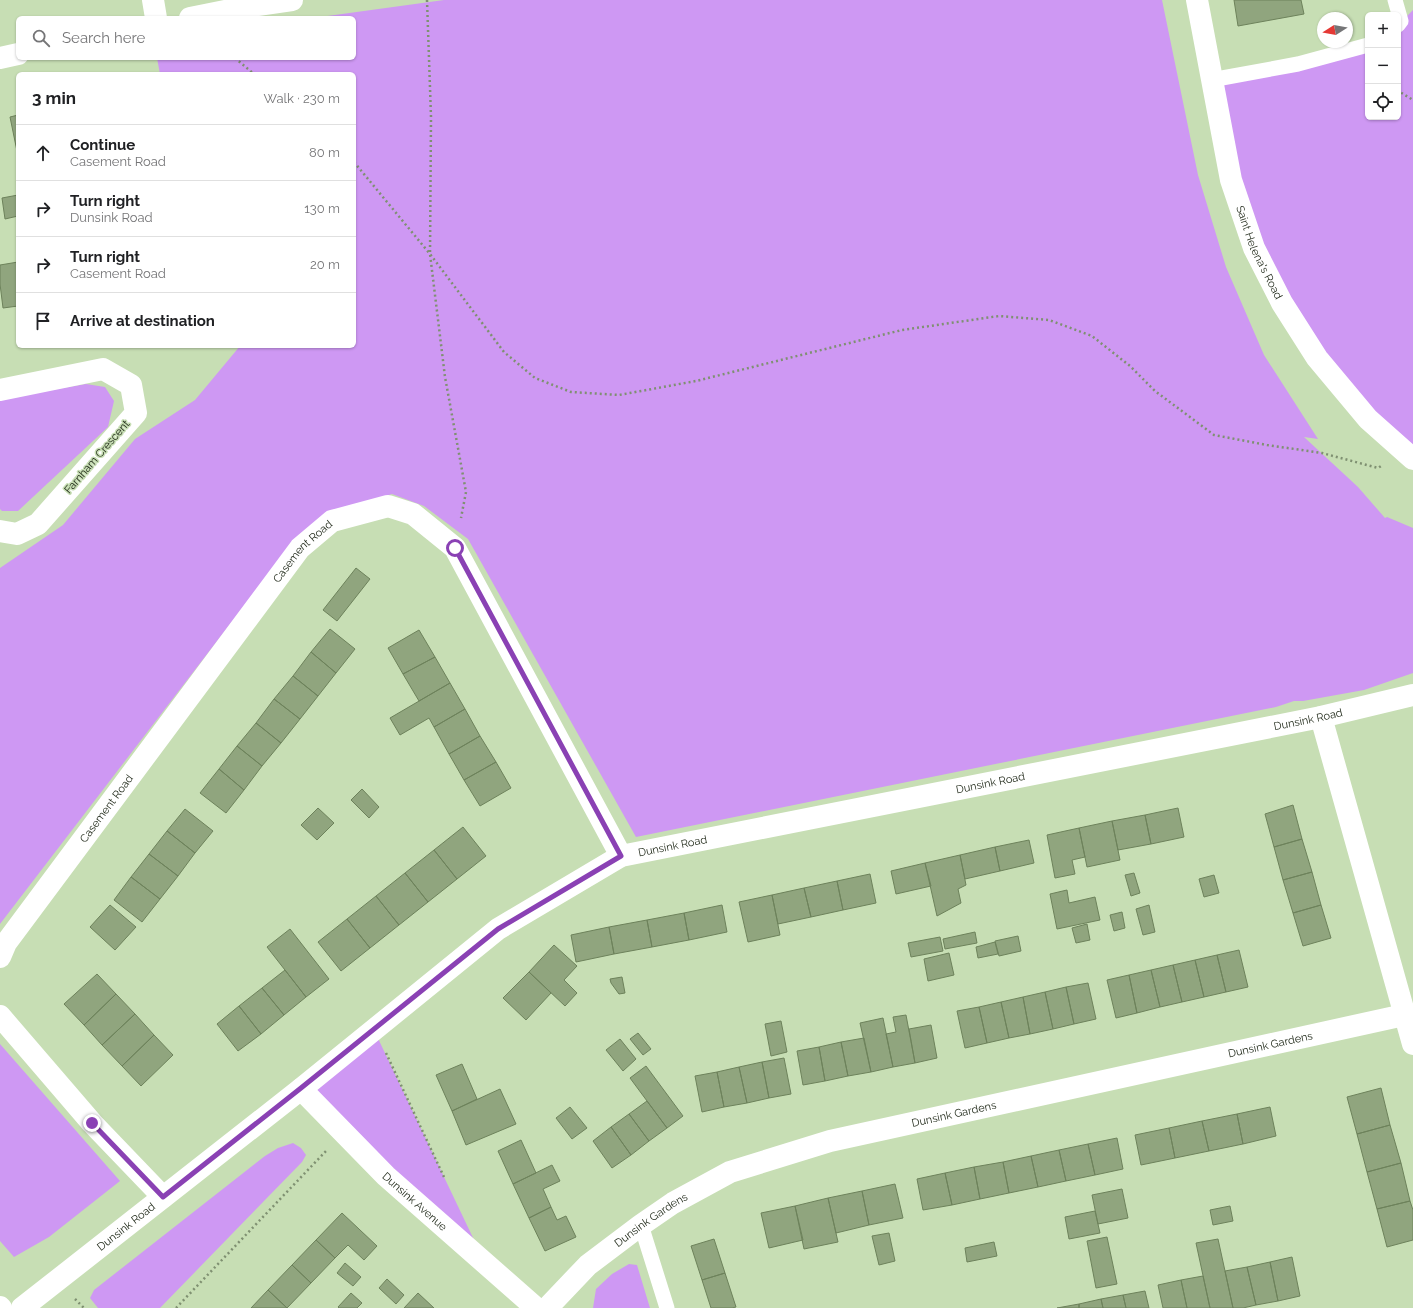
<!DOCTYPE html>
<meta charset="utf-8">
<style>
body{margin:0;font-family:Raleway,sans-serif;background:#f6f6f6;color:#202124}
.controls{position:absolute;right:12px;top:12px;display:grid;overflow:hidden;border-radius:6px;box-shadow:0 1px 3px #0004}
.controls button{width:36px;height:36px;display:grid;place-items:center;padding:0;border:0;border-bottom:1px solid #e0e0e0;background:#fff;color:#202124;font:20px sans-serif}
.compass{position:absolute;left:1317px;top:12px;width:36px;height:36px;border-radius:50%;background:#fff;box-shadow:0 1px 3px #0004;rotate:259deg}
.stop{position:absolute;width:12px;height:12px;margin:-9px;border:3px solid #8a41b4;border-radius:50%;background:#fff}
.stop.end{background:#8a41b4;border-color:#fff;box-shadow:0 1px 4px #0008}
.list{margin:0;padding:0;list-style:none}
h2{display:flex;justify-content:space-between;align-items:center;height:52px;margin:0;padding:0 16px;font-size:17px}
h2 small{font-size:13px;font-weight:400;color:#757577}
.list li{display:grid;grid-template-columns:26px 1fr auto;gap:12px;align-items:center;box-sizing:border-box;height:56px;padding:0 16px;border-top:1px solid #e0e0e0}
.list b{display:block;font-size:15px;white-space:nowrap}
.list p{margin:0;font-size:13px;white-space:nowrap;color:#757577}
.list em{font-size:13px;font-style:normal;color:#757577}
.icon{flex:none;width:22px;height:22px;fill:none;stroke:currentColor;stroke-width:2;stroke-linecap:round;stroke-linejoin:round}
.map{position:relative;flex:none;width:1413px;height:1308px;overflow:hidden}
.search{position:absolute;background:#fff;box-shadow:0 1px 3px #0004;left:16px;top:16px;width:340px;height:44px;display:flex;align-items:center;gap:10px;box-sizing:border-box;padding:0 14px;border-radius:6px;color:#757577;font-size:15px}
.panel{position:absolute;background:#fff;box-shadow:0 1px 3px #0004;left:16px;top:72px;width:340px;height:276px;border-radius:6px}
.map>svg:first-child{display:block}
.green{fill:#ce98f3}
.building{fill:#90a57e;stroke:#6d825b}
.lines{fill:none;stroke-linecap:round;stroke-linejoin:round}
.path{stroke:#7f9071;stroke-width:2.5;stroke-dasharray:2 3;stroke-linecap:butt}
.lane{stroke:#fff;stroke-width:15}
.street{stroke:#fff;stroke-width:22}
.secondary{stroke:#fff;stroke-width:22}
.route{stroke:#8a41b4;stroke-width:5}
.labels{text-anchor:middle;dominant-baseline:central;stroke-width:3;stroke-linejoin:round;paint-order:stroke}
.street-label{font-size:11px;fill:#1d2616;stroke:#c7deb4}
</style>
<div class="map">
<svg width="1413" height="1308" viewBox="0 0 1413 1308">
<rect width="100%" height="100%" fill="#c7deb4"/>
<path class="green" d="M444,0H1162L1198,175L1226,267L1264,355L1318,439L1304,437L1358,487L1385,518L1387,517L1413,528V673L1364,690L1303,701H1294L1276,707L636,837L468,539L424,506L392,494L329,514L293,542L0,924V568L63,525L135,439L195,400L240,346H354V74H160L157,58H354V18H313Z
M1413,10V462L1359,408L1255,247L1214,82L1368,46V117H1398V28L1402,21Z
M86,384L105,387L114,401L108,427L18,511H2L0,509V399Z
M374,1030L485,1263L301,1089Z
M0,1044L120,1181L49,1237L14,1257L0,1241Z
M293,1143L301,1148L306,1155L302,1162L160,1308H98L90,1298L94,1290L265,1156L278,1148Z
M629,1264L637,1265L650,1308H593L596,1289L612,1274Z"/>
<path class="building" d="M1234,0H1301L1304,14L1238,26Z
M18,115V156L10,117Z
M18,195V216L5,219L2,198Z
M18,262V306L3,308L0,284V265Z
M356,568L370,579L337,621L323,610Z
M330,629L355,649L336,673L311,652Z
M419,630L435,657L403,674L388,648Z
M311,652L336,673L318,696L293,676Z
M435,657L450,683L419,701L403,674Z
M293,676L318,696L300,719L274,699Z
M450,683L465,709L434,727L429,718L400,735L390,718Z
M274,699L300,719L281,743L256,723Z
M465,709L480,736L449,754L434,727Z
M256,723L281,743L262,766L237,746Z
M480,736L496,762L464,780L449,754Z
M237,746L262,766L244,790L219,769Z
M496,762L511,788L480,806L464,780Z
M219,769L244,790L226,813L200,793Z
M362,789L379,807L369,818L351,800Z
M1293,805L1302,839L1274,847L1265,814Z
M318,808L334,823L317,840L301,825Z
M1178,808L1184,837L1151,844L1145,815Z
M185,809L213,831L195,853L167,831Z
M1145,815L1151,844L1118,850L1112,821Z
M1112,821L1120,860L1087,867L1079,828Z
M463,827L486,856L457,879L434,850Z
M1079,828L1085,857L1072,860L1075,874L1055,878L1047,835Z
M167,831L195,853L178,876L149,854Z
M1302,839L1312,872L1283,880L1274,847Z
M1029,840L1034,863L1000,871L995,847Z
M995,847L1000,871L965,879L960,855Z
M434,850L457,879L428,902L405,873Z
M149,854L178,876L160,899L131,877Z
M960,855L966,885L958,889L961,903L937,916L925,863Z
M925,863L931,886L896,894L891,871Z
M1312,872L1321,905L1293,913L1283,880Z
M405,873L428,902L399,925L376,896Z
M1134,873L1140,893L1131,896L1125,875Z
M870,874L876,903L843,910L837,881Z
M1214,875L1219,893L1204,897L1199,879Z
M131,877L160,899L142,922L114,900Z
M837,881L843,910L811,917L804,888Z
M804,888L811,917L778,924L772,895Z
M1067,890L1069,903L1095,897L1100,920L1057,929L1050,894Z
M772,895L780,935L748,942L739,902Z
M376,896L399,925L370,948L347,919Z
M110,905L136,927L115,950L90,927Z
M722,905L727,932L689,940L684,913Z
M1149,905L1155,932L1143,935L1136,909Z
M1321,905L1331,938L1303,946L1293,913Z
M1122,912L1125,928L1114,931L1110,915Z
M684,913L689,940L652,947L647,920Z
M347,919L370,948L341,971L318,942Z
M647,920L652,947L614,954L609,927Z
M1087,924L1090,940L1076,943L1072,928Z
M609,927L614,954L576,962L571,935Z
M290,929L329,979L306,997L267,947Z
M975,932L977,943L945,949L943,939Z
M1018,936L1021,951L999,956L995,941Z
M940,937L943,951L911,957L908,943Z
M995,942L998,954L978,958L976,947Z
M554,945L577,966L564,980L577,993L565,1006L529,972Z
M1239,950L1248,987L1226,992L1217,955Z
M949,953L954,975L928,981L924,959Z
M1217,955L1226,992L1204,997L1195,960Z
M1195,960L1204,997L1182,1002L1173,965Z
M1173,965L1182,1002L1160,1007L1151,970Z
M285,970L306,997L284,1015L262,988Z
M1151,970L1160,1007L1137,1013L1129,975Z
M529,972L551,993L526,1020L503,998Z
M97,974L116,994L84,1025L64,1004Z
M1129,975L1137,1013L1116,1018L1107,980Z
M622,977L625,993L619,994L611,983L610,979Z
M1088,983L1096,1019L1074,1024L1066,987Z
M1066,987L1074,1024L1053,1029L1045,992Z
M262,988L284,1015L261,1034L239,1006Z
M1045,992L1053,1029L1030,1034L1023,997Z
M116,994L135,1014L102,1045L84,1025Z
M1023,997L1030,1034L1009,1038L1001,1002Z
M1001,1002L1009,1038L987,1043L979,1007Z
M239,1006L261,1034L238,1051L217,1024Z
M979,1007L987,1043L965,1048L957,1011Z
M135,1014L154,1035L122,1066L102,1045Z
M906,1015L915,1063L893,1067L886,1034L896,1032L893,1017Z
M883,1018L893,1067L871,1072L860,1023Z
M781,1021L787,1052L771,1056L765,1024Z
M931,1025L937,1058L915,1063L909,1029Z
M638,1033L651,1049L643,1055L630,1039Z
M154,1035L173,1055L141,1086L122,1066Z
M864,1038L871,1072L848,1076L841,1042Z
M620,1039L636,1059L623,1071L606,1050Z
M841,1042L848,1076L825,1081L819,1047Z
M819,1047L825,1081L803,1085L797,1051Z
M784,1058L791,1094L769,1098L762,1062Z
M762,1062L769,1098L747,1103L739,1067Z
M462,1064L477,1099L452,1111L436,1075Z
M646,1066L683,1116L667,1128L630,1078Z
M739,1067L747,1103L724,1107L717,1072Z
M717,1072L724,1107L702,1112L695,1076Z
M1381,1088L1390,1125L1357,1134L1347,1097Z
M500,1089L516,1124L466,1145L452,1111Z
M647,1101L667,1128L649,1141L629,1114Z
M570,1107L587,1128L572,1139L556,1118Z
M1270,1107L1276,1136L1243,1144L1237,1114Z
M629,1114L649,1141L631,1155L611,1127Z
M1237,1114L1243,1144L1209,1151L1202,1121Z
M1202,1121L1209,1151L1175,1158L1169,1128Z
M1390,1125L1401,1163L1367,1172L1357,1134Z
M611,1127L631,1155L612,1168L593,1141Z
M1169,1128L1175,1158L1141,1165L1135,1135Z
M1117,1138L1123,1169L1095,1175L1088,1144Z
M521,1140L536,1173L513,1184L498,1151Z
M1088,1144L1095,1175L1066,1181L1059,1150Z
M1059,1150L1066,1181L1038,1187L1031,1156Z
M1031,1156L1038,1187L1009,1193L1003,1162Z
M1003,1162L1009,1193L980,1199L974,1167Z
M1401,1163L1410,1201L1377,1209L1367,1172Z
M552,1165L560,1181L543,1189L551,1207L529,1218L513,1184Z
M974,1167L980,1199L952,1205L945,1173Z
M945,1173L952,1205L923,1210L917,1179Z
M895,1184L903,1218L869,1225L862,1191Z
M1122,1189L1128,1218L1098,1224L1092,1195Z
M862,1191L869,1225L836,1233L828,1198Z
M828,1198L838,1242L804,1249L795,1206Z
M1410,1201L1413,1210V1240L1387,1247L1377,1209Z
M795,1206L803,1240L769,1248L761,1213Z
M1230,1206L1233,1221L1213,1225L1210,1210Z
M551,1207L557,1220L566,1216L576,1237L545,1251L529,1218Z
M1095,1211L1100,1233L1069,1239L1065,1217Z
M342,1213L377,1246L364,1260L348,1245L335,1258L316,1240Z
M889,1233L895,1261L879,1265L872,1236Z
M1107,1237L1117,1284L1096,1288L1087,1241Z
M714,1239L725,1273L702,1280L691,1246Z
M1218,1239L1225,1271L1233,1308H1210L1196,1243Z
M316,1240L335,1258L311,1283L292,1265Z
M994,1242L997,1256L967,1262L965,1248Z
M1292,1257L1300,1296L1278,1301L1270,1262Z
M1270,1262L1278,1301L1256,1305L1247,1267Z
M345,1263L361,1277L353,1286L337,1273Z
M292,1265L311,1283L287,1308L268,1290Z
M1247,1267L1256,1305L1243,1308H1233L1225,1271Z
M725,1273L736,1307L732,1308H711L702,1280Z
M1203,1276L1210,1308H1187L1181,1280Z
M387,1279L404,1295L396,1304L379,1288Z
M1181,1280L1187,1308H1163L1158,1285Z
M268,1290L287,1308H251Z
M1145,1291L1149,1308H1126L1123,1295Z
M351,1293L362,1303L357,1308H339L338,1307Z
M418,1293L434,1308H404Z
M1123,1295L1126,1308H1103L1101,1299Z
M1101,1299L1103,1308H1079V1304Z
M1079,1304V1308H1057Z"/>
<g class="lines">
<path class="path" d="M427,0L431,117L430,254L445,377L466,492L461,518
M235,58L254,74
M1398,89L1400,92L1413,100
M354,162L430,254L504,352L535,378L571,392L619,395L696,381L902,330L999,316L1049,320L1092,336L1130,366L1155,391L1214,435L1267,445L1322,453L1378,468L1381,466
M386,1053L444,1177
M75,1299L84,1308
M176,1308L326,1151"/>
<path class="lane" d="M1395,0L1401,21L1398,25
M1211,80L1298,64L1368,45
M641,1225L667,1308"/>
<g class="street">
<path d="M153,0L156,18"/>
<path d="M0,390L103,369L131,385L136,413L38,524L17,534L0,531"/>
<path d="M1321,717L1413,1044"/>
<path id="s1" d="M0,957L6,943L300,548L332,521L388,506L413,514L455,548L621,856"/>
<path d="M0,1016L92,1123L163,1197"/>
<path id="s2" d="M301,1089L386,1176L536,1308"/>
<path id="s3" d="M22,1308L301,1089L498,929L621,856L1321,717L1413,695"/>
<path id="s4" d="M547,1308L588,1265L641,1225L673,1203L730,1172L830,1141L1404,1015"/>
</g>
<g class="secondary">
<path id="s5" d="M1197,0L1231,180L1254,248L1282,303L1317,358L1368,419L1413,459"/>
<path d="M190,18L245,7L292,0"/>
<path d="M0,58L18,54"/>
<path d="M0,1307L1,1308"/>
</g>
</g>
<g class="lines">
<path class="route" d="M92,1123L163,1197L301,1088L498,929L621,856L455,548"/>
</g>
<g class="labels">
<g class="street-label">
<text stroke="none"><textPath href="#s5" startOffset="261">Saint Helena's Road</textPath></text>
<text transform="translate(97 457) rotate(-49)">Farnham Crescent</text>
<text stroke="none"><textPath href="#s1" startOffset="507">Casement Road</textPath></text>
<text stroke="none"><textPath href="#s3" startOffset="1452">Dunsink Road</textPath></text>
<text stroke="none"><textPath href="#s3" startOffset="1128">Dunsink Road</textPath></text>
<text stroke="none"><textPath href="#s1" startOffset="183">Casement Road</textPath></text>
<text stroke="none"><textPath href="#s3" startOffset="804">Dunsink Road</textPath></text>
<text stroke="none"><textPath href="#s4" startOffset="785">Dunsink Gardens</textPath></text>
<text stroke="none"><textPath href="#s4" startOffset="461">Dunsink Gardens</textPath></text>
<text stroke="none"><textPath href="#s2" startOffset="160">Dunsink Avenue</textPath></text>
<text stroke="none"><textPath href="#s4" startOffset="137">Dunsink Gardens</textPath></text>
<text stroke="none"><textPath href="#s3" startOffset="132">Dunsink Road</textPath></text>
</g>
</g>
</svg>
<div class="controls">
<button>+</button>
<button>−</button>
<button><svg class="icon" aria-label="locate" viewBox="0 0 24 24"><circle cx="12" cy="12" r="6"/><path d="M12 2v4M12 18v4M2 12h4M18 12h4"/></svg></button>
</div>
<svg class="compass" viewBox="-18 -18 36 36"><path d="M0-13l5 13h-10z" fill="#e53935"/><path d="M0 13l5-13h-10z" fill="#757577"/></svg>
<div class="stop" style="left:455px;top:548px"></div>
<div class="stop end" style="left:92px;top:1123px"></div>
<div class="search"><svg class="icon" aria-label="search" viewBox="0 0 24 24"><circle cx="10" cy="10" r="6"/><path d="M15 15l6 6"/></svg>Search here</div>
<section class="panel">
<h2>3 min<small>Walk · 230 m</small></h2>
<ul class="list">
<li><svg class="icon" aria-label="ahead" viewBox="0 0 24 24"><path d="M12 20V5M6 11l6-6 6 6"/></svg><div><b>Continue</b><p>Casement Road</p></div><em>80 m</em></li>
<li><svg class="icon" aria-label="right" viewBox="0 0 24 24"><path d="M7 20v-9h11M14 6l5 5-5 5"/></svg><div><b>Turn right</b><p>Dunsink Road</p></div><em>130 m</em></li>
<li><svg class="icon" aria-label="right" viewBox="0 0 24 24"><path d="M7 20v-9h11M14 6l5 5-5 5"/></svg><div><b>Turn right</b><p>Casement Road</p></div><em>20 m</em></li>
<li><svg class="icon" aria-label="arrive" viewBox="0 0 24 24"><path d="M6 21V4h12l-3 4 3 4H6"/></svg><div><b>Arrive at destination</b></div></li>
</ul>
</section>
</div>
